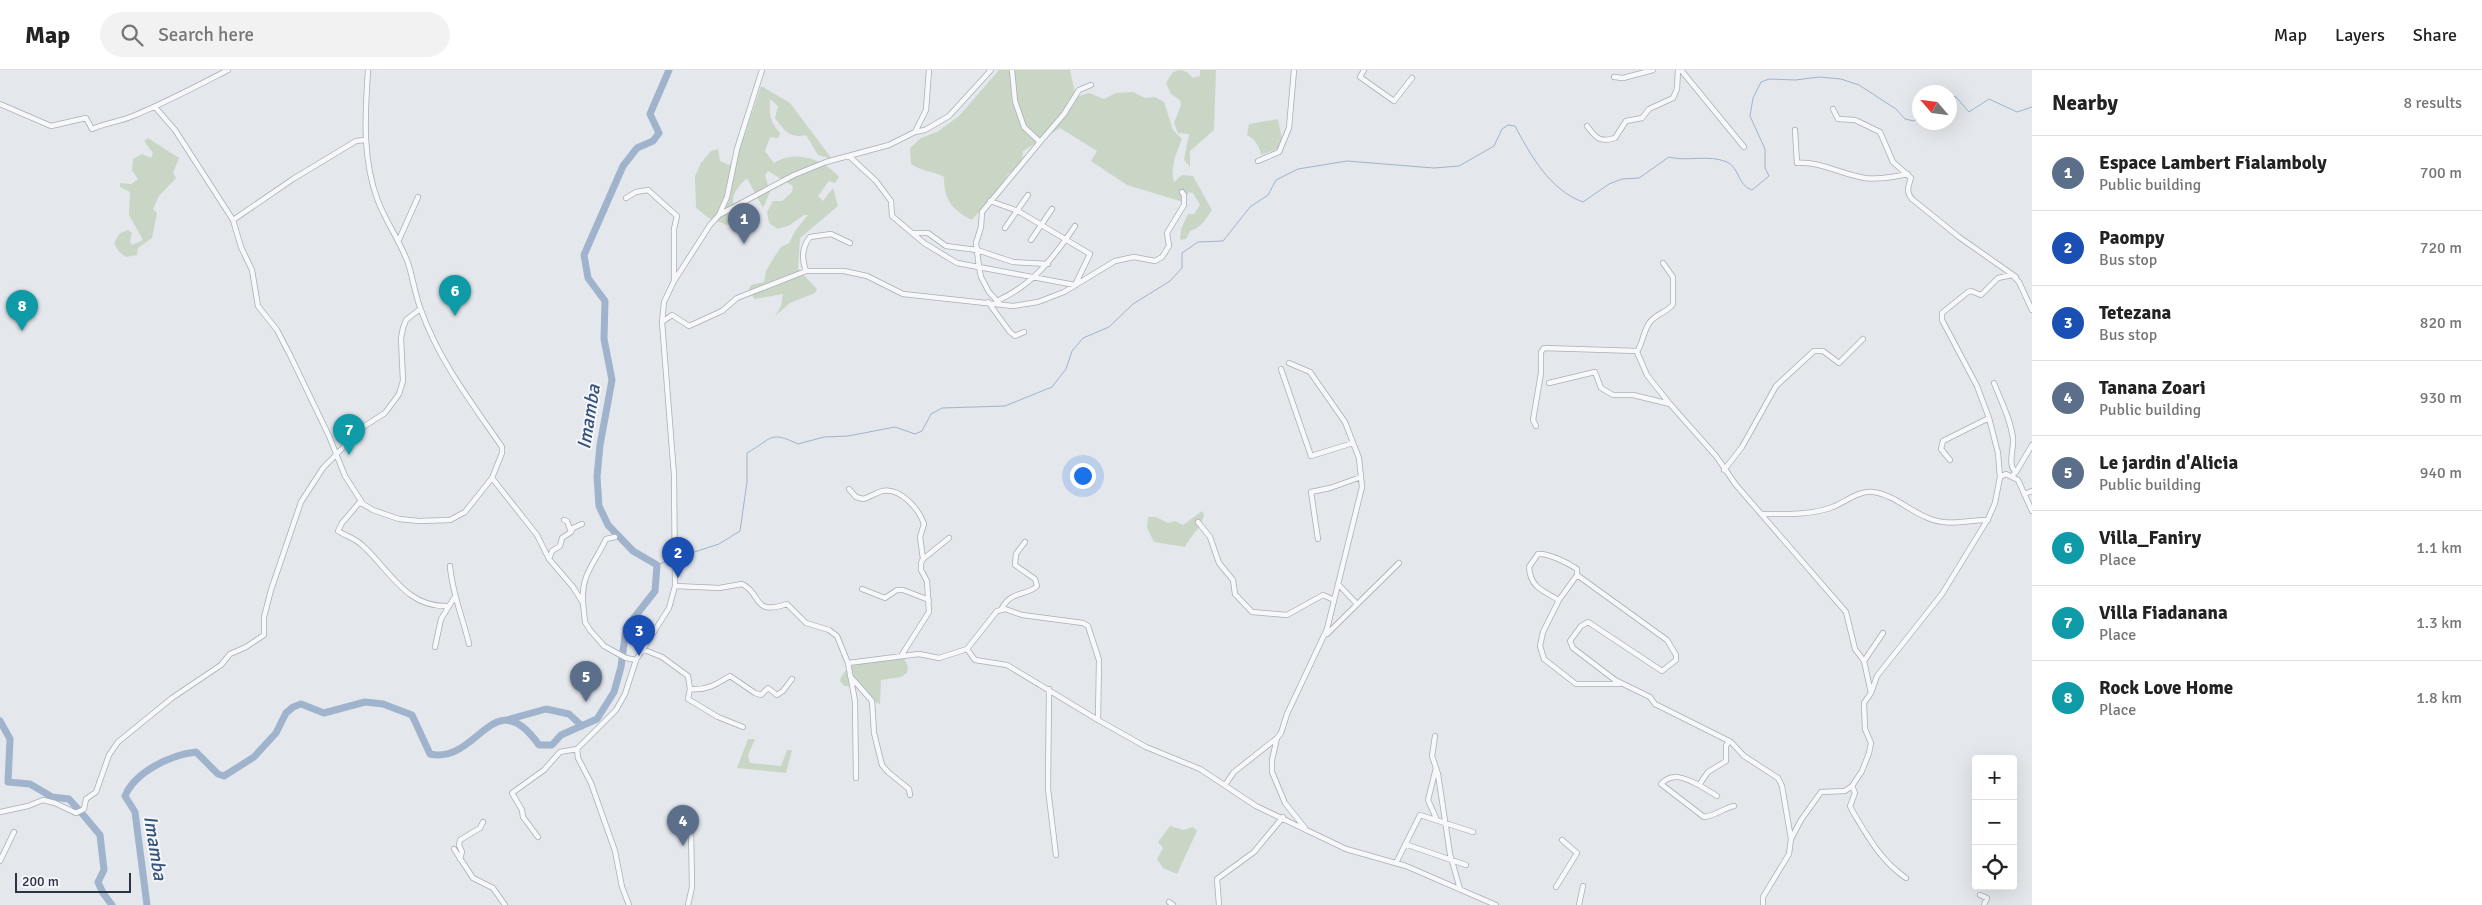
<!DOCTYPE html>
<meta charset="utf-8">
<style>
body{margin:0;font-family:Signika,sans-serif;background:#f2f2f2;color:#222}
.controls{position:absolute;right:15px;bottom:15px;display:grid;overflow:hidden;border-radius:5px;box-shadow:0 5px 20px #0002}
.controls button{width:45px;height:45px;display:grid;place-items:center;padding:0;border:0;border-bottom:1px solid #e0e0e0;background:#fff;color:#222;font:25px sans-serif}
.compass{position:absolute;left:1912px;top:15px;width:45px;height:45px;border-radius:50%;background:#fff;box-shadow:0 5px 20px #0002;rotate:298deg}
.scale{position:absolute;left:15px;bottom:12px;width:116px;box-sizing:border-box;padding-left:5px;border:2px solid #2b3445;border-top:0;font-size:14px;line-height:18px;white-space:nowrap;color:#2b3445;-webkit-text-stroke:4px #f4f6f9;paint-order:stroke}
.you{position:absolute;left:1082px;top:405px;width:18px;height:18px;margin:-12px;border:4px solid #fff;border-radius:50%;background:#1a73e8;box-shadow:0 0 0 8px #1a73e833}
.badge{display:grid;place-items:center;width:32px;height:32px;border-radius:50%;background:#0b8043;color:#fff;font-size:16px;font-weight:700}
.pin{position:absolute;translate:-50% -41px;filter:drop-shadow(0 1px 2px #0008)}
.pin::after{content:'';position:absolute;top:26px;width:18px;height:15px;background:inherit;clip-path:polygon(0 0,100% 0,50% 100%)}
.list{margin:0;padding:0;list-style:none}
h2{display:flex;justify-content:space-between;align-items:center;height:65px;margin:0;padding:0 20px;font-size:21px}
h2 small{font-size:16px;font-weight:400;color:#767676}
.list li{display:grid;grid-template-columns:32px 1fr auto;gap:15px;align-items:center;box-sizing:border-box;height:75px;padding:0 20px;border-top:1px solid #e0e0e0}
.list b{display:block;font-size:19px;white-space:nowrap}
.list p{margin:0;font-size:16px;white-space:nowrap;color:#767676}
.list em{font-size:16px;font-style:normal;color:#767676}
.icon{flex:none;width:28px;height:28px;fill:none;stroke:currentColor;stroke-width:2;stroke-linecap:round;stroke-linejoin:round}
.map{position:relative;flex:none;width:2032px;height:835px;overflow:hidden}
header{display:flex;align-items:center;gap:30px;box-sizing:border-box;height:70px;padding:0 25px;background:#fff;border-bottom:1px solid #e0e0e0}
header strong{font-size:24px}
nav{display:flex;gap:28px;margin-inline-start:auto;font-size:18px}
.search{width:350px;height:45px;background:#f2f2f2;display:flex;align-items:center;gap:12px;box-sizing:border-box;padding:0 18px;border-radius:28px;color:#767676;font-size:19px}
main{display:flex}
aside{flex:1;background:#fff}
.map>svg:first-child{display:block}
.green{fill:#c9d6c5}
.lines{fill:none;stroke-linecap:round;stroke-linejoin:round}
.stream{stroke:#9fb4cc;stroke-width:1}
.river{stroke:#9fb4cc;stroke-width:7}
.minor-casing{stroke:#a9aeb7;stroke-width:6}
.minor{stroke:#f7f8fa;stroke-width:4.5}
.labels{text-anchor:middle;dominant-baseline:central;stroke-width:4;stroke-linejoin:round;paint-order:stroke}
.water-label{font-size:19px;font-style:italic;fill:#34527a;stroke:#f4f6f9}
</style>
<header>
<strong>Map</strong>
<div class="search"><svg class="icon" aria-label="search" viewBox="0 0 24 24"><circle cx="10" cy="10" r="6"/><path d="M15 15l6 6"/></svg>Search here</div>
<nav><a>Map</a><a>Layers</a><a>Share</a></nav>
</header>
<main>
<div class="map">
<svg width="2032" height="835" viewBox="0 0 2032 835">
<rect width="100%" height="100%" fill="#e4e7ec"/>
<path class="green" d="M999,0H1070L1076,27L1089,23L1104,29L1116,23L1133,22L1145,28L1155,27L1164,32L1173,60L1182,69C1176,84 1170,97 1174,112L1182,105L1193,106L1212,140C1206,149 1201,158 1190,161L1186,169L1180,170L1181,159L1188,144H1194L1200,135L1193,123L1189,122L1183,132L1127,115L1091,91L1097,81L1060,58L1023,81L1022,96L1008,104L1002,116L972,150C952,140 944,130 944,107C932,100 925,103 911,94L910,78L921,68L937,62L959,46Z
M1180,0L1187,2L1193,8L1200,6V0H1216L1214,60L1190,81V97L1184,90L1189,64L1178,63L1174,53L1181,35L1180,30L1171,24L1166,13L1173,2Z
M761,16L790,33L832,89L818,85L806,65C790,69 784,60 775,48L778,36L770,29C769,43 770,52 780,63L778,68L770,67L765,81L774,93C795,79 824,89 839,107L835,113L829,111L818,126L823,131L833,118L838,136L800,168L798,199L817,219L815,223L790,233L775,246L781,236L783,224L755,229L748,221L751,215L764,212L766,201L773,189L781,177L789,173L795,161L808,145H804L790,155L778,159L769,153L767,142L773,131H782L792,122L793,116L768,101L765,105L770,122L763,138L747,108C732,123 731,126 735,147L727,155L709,148L696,138L695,106L701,93L711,81L718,79L720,91L729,95C737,86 735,74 744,67Z
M1278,49L1282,69L1277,79L1261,85C1260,77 1255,69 1247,65L1249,54Z
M148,68L179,88L173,103L176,108L159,126L153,139L157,143L152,168L138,178L137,185L126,187L119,182L114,173L120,163L128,160L132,163L130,171L132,175L143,170L129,145L130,122L120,117V113L131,114L138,109L132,100L133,89L142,84L151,88L153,83L144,71Z
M1202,441L1204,445C1199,462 1192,463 1185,477L1154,472L1147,458L1148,447H1156L1168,453L1175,451L1183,455Z
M903,587L908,596L907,603L901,607L881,610L880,634L874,632L869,623L861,616H844L840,611C846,587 882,590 903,587Z
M748,669H755L748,685L750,693L781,696L787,680H792L786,703L737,698Z
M1170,756L1183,760L1193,757L1197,761L1177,804L1163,798L1157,789L1163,778L1158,772Z"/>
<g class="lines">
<path class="stream" d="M1950,25L1956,27L1969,42L1989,29L2017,42L2032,37
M676,488L719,474L740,461L747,412V383C772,369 769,360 798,374L824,367L848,366L895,357L915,364L922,361L931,344L942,338L1005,336L1052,317L1066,299L1072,281L1083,268L1109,257L1133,234L1170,211L1182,198V183L1198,172L1223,171L1250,137L1268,125L1276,110L1298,99L1347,91L1434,98L1459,96L1494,76L1502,59L1508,55L1515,56C1531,86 1550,120 1583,132L1609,114L1622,109L1639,108L1669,87C1688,92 1708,84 1727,92C1740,98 1737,115 1752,120L1769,106L1765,98V79L1750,46L1753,28L1761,12L1769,9L1795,10L1819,7L1841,9L1859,15L1896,39L1905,49L1914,51L1920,46
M657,495L672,489"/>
<path class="river" d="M507,650L546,639L569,644L582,656
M0,651L10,669L8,712L30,714L52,727L69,729L85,747L100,765L104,800L98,812L103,823L112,835
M147,835L135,742L125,726C135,702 170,685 196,682L218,704L224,706L254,687L276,663L286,643L293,637L301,634L324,643L365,632L383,634L412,645L430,684C478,695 493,610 539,675H552L561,665L597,649L614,622L621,597L626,558L655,521L657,495L633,481L608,455L599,436L597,407L600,375L612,310L604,269L605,231L588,208L584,185L623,96L637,78L653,71L659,63L650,44L669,0"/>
<defs>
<path id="minor" d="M368,0C365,45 362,89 378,131C386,152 400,171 408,193C413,208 415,225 421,240C439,291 472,333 502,377V383L492,408L537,465L549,489L573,517L583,533L585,552L590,560L604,576L626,588L636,590
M1364,0L1360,7L1394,31L1412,8
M1681,0L1744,77
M1614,7L1623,8L1653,0
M0,34L51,56L86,48L92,59C105,53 119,52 133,46C165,33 197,16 228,0
M155,37L175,60L233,150L241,177L252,200L258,236L277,260L290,285L329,366L345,406L363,434L373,440L399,449L419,451L450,450L465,442L492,408
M1833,39L1838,49L1855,50L1880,62L1893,92L1911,108C1908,117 1906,122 1912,129L1959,167L2016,207
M1587,56C1596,68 1600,73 1615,68L1626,51L1642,48L1649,39L1673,28L1677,19L1678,0
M1795,60L1797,93C1821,91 1842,105 1865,108C1879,110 1894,107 1908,104
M915,62L926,40L929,0
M1040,72L1064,44L1079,20L1091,15
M849,86L876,111L891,131L892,146L924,173L957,193L1075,215L1090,184L1018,141L990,131
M1258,91L1279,82L1289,58L1294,0
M626,128L636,122L648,120L677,146L674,159V210
M719,145L794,105L826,92L889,75L915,62L925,60L949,46L991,0
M233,150L293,109L356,71L365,70
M1005,158L1028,125
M913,163H928L946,176L977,180L1013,192L1048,194
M1031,170L1052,139
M398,172L418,127
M1663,193L1673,207V234C1668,242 1656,244 1650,252C1644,259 1643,272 1637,282L1647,305L1669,333
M806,201C801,188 802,177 810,167L831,164L850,173
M997,231C1033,215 1054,187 1075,156
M988,232L1010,262L1015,266L1024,262
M1000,234L989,222L981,207L979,197L976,173L981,157L982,142L1040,72L1024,57L1015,31L1012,0
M662,252L672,245L689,256L722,241L737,228L806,201H844L867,206L903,224L1013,236L1038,232L1064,222L1115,191L1134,187L1155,191L1162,187L1169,176L1167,163L1184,135V125L1182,122
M1289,293L1310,302L1345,352L1359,388L1362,417L1327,559L1287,644L1281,663L1277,668L1272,690V702L1285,733L1305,758
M1281,299L1311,386L1353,373
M1549,313L1595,302L1601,318L1613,325H1633L1670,334L1716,386L1736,415L1846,542L1855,579L1864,591L1871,623
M1994,313C2001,331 2011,350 2013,369C2014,379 2007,396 2016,402L2012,406
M1989,348L1977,316L1942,250V243L1968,222L1971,221L1981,225L1998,208L2012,205L2019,212L2032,240
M1536,356L1533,350L1541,303V282L1544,278L1637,281
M1950,390L1941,379L1943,371L1989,348L1998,383L2000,407
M1724,400L1742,377L1776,316L1814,281H1823L1839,293L1863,269
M2016,402L2032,375
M849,419L856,427L863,429C870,427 876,423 882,421C900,417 919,439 924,454L920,467L923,489L921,493V500L927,511L929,542L901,586
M2024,424L2032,421
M363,434L359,433L342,453L338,461C346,466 356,469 362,475C390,500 406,538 448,536
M1761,444C1783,444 1809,445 1830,438C1843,434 1858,420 1873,422C1892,424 1910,441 1928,448C1949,457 1967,450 1988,450
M1198,452L1210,467L1219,493L1233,510L1235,524L1252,542L1287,545L1323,525L1334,530
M571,462L573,458L582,454
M1318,469L1311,422L1330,418L1361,407
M549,489L552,481L560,476L562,468L571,462L567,451L564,450
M923,489L949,468
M450,496C452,523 463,548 469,574
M1577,505L1559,530L1543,562L1540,576L1544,589L1576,614H1619
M1338,514L1356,533
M675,516L719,518L742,514C763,524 751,546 787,534L806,553L829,560L837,566L848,593L919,584L939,588L967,579L997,541L1005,539L1022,545L1083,553L1088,556L1099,590L1098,650L1146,677L1200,699L1256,736L1346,779L1406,796L1496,835
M862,519L885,528L897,520H903L929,530
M1559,530C1543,521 1530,517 1529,497L1538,484C1549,483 1568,493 1577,499V505L1667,570L1676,585V590L1662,601L1588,552L1581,556L1570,571L1573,578L1615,610L1650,627L1655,634L1731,672L1744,686L1778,708L1782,716L1791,769
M583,532C581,504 595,493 606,469L615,467
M1001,540C1010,520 1028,526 1037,516L1035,509L1015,495L1016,484L1025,472
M1327,564L1399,493
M435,577L441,549L454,528
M642,579L662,587L688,606L690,619L688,629L718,647L743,657
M967,579L975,590L1007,595L1098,650
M1864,591L1883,563
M848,593L855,631L856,708
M850,606L872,631L874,663L882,695L888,702L909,719L910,725
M690,619C706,621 717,614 730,606L755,623L761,625L768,618L777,625L783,621L792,609
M1049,619L1048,719L1056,785
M1435,666L1432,686L1438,704L1450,784L1460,819
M1436,698L1428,730L1436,748
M1225,715L1234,702L1277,668
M1699,715C1686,709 1673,701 1661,714L1704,747C1715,746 1724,738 1734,736
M1852,716L1855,723L1850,736L1853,742C1868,767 1881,791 1906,808
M1717,726L1699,715L1708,702L1726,691V676L1729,671
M0,742L28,736L43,730L55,733L76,743L84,739L86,729L96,722L109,685L118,672L172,628L221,595L230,584L246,577L264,565V547L271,520L301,432L323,398L363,357L385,343L399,324L403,311L401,268L403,258L406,250L420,239
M538,767L523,747L522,740L512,723L544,700L560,682L577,679
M1405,774L1466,795
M454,779L473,808L493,818L505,835
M460,789L462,782L459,775L460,770L480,758L483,752
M0,791L14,762
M1396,793L1420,745L1473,762
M1556,817L1577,783L1562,770
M1980,825L1987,828L1984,835
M1169,832L1173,835
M629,835L622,817L615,781L591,713L578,688L577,679L616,640L625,624L636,590L669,538L675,516L674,405L662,252L664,232L674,211L710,155L719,145L727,127L737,79L762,0
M688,835L692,817L691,758
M1219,835L1217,809L1254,782L1283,747
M1579,835L1583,816
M1763,835V827L1789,784L1791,769L1801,750L1821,722L1845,721L1852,716L1862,701L1869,683L1871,673L1865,659L1864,633L1871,623L1877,606L1942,524L1988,449L1995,433L2000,407L2006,404L2018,410L2032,441"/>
</defs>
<use href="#minor" class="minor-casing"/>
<use href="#minor" class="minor"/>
</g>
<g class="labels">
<g class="water-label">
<text transform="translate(589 347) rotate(-81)">Imamba</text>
<text transform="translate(155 778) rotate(81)">Imamba</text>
</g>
</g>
</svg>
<div class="controls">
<button>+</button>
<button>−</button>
<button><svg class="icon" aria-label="locate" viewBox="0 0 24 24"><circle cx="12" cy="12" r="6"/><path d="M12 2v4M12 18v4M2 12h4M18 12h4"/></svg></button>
</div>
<svg class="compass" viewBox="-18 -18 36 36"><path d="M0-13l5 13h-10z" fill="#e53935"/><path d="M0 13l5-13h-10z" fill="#767676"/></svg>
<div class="scale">200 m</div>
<div class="you"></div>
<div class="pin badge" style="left:744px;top:174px;background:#5c6f8a">1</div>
<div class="pin badge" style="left:678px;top:508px;background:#1a4fb4">2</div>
<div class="pin badge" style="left:639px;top:586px;background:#1a4fb4">3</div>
<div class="pin badge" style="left:683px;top:776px;background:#5c6f8a">4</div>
<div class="pin badge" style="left:586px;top:632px;background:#5c6f8a">5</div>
<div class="pin badge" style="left:455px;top:246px;background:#0f9aa8">6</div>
<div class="pin badge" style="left:349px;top:385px;background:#0f9aa8">7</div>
<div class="pin badge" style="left:22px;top:261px;background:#0f9aa8">8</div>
</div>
<aside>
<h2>Nearby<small>8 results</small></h2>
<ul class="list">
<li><span class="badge" style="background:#5c6f8a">1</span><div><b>Espace Lambert Fialamboly</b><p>Public building</p></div><em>700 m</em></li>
<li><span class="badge" style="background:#1a4fb4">2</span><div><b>Paompy</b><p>Bus stop</p></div><em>720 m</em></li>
<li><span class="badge" style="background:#1a4fb4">3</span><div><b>Tetezana</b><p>Bus stop</p></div><em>820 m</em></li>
<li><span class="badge" style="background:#5c6f8a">4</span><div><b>Tanana Zoari</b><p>Public building</p></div><em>930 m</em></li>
<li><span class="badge" style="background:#5c6f8a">5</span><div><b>Le jardin d'Alicia</b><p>Public building</p></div><em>940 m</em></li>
<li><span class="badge" style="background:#0f9aa8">6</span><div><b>Villa_Faniry</b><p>Place</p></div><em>1.1 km</em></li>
<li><span class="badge" style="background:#0f9aa8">7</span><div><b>Villa Fiadanana</b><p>Place</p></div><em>1.3 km</em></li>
<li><span class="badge" style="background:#0f9aa8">8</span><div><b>Rock Love Home</b><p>Place</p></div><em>1.8 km</em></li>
</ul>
</aside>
</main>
